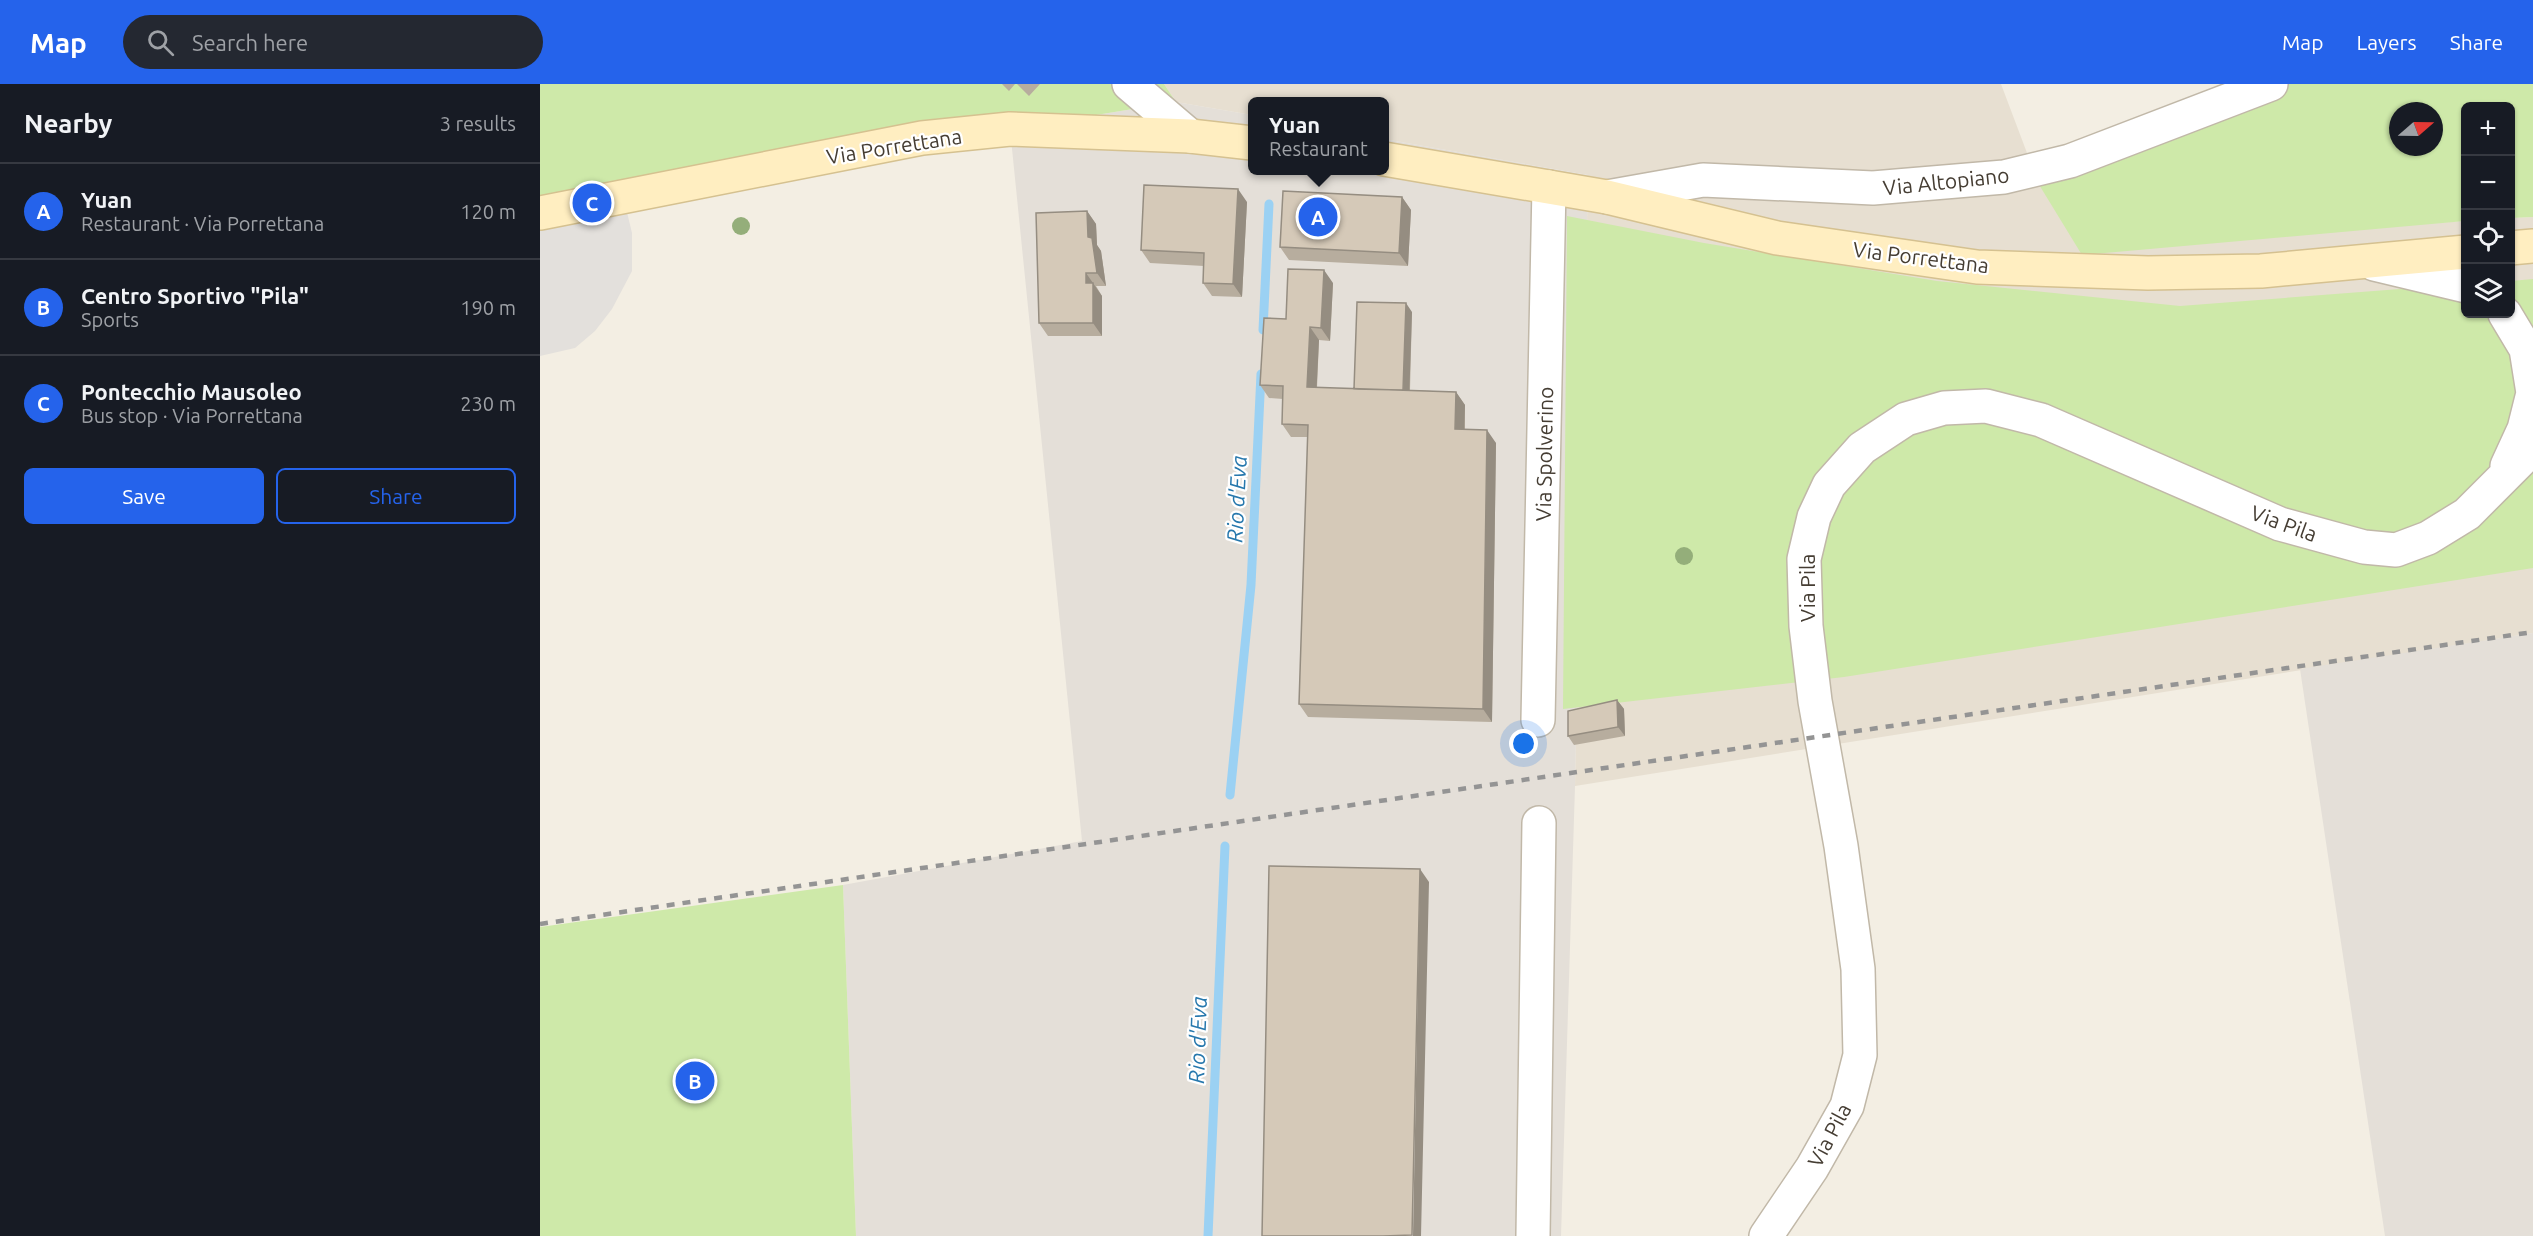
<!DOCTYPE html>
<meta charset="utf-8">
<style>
body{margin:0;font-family:Ubuntu,sans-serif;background:#242831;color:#f1f3f6}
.controls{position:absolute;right:18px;top:18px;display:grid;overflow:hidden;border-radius:9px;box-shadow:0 2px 4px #0004}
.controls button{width:54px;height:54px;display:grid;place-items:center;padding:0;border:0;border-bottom:2px solid #363941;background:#171b24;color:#f1f3f6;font:30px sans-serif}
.compass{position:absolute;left:1849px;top:18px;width:54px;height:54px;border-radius:50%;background:#171b24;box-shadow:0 2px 4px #0004;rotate:70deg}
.you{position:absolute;left:984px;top:660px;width:21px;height:21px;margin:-15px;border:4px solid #fff;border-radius:50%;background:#1a73e8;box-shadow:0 0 0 9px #1a73e833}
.badge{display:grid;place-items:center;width:39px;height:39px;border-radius:50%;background:#2563eb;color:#fff;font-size:20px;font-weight:700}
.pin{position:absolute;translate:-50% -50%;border:3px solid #fff;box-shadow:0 2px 6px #0006}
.popup{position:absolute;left:708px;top:13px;width:141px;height:78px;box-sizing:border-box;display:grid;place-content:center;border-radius:9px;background:#171b24;filter:drop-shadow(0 2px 4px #0005);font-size:20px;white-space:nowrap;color:#9ea1a6}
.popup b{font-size:22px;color:#f1f3f6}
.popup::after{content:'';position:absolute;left:50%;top:100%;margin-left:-12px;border:12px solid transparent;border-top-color:#171b24}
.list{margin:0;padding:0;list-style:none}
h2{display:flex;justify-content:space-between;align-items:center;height:78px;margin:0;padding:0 24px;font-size:26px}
h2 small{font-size:20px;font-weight:400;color:#9ea1a6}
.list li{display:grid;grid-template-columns:39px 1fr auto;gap:18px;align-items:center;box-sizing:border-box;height:96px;padding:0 24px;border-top:2px solid #363941}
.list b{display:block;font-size:22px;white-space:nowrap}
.list p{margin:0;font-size:20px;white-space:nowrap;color:#9ea1a6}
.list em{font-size:20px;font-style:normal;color:#9ea1a6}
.actions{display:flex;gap:12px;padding:18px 24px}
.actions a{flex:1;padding:14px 0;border:2px solid #2563eb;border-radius:9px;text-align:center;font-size:21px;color:#2563eb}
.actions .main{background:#2563eb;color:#fff}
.icon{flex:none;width:33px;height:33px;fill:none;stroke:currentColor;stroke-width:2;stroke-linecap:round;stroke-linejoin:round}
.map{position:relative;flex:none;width:1993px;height:1152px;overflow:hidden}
header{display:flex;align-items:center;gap:36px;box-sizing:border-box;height:84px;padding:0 30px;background:#2563eb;color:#fff}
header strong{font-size:28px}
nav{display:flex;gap:33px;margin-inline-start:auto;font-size:21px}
.search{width:420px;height:54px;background:#242831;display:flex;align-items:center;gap:15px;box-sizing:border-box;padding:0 21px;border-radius:33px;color:#9ea1a6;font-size:22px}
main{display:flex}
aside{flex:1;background:#171b24}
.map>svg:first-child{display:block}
.residential{fill:#e7dfd1}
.industrial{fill:#e4dfd8}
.green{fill:#cee9a9;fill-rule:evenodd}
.parking{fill:#e3e0dc}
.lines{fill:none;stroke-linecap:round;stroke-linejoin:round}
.stream{stroke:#9bd1f3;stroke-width:9}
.minor-casing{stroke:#c1b8a8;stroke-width:36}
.secondary-casing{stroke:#d5c190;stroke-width:36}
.minor{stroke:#fff;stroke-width:33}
.secondary{stroke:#ffeec1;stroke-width:33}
.rail{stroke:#949494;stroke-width:4.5;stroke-dasharray:8 8;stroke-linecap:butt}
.tree{fill:#94ae7a}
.wall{fill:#b7ad9e}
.shaded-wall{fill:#958d81}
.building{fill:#d5c9b8;stroke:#958d81;stroke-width:1.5}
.labels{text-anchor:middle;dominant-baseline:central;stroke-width:4.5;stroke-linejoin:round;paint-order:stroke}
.street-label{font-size:21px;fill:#453d33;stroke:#fff}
.water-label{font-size:22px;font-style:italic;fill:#2778ad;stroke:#fff}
</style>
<header>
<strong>Map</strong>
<div class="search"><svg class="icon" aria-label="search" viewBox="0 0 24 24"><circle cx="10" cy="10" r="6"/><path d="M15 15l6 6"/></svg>Search here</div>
<nav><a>Map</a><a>Layers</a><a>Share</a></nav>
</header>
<main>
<aside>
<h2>Nearby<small>3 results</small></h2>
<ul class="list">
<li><span class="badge">A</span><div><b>Yuan</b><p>Restaurant · Via Porrettana</p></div><em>120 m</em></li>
<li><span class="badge">B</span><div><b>Centro Sportivo &quot;Pila&quot;</b><p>Sports</p></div><em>190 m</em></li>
<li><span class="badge">C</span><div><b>Pontecchio Mausoleo</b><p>Bus stop · Via Porrettana</p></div><em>230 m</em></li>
</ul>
<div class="actions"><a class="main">Save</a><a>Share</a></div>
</aside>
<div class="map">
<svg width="1993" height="1152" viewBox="0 0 1993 1152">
<rect width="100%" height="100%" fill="#f3eee3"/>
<path class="residential" d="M624,0H1461L1498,98L1878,140L1925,137L1926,230H1970L1971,134L1993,133V549L1035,702L1048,91L844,55V18H712V31L636,18Z"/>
<path class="industrial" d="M636,18L712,31V86H844V55L1048,91L1035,702L1021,1152H316L303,801L542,757L470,45Z
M1993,549V1152H1845L1760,585Z"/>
<path class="green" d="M0,0H624L636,18L470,45L0,129Z
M1737,0H1993V133L1971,134L1970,22H1926L1925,137L1542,171L1498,99ZM1858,27H1894V63H1858Z
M1027,132L1164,159L1397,197L1640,222L1925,200L1926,230H1970L1971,197L1993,195V484L1304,593L1023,625Z
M303,801L316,1152H0V843Z"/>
<path class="parking" d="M83,112L92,149V187L72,225L55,247L35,264L0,272V129Z"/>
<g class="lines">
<path class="stream" d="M723,246L729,120
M690,711L711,501L721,290
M668,1152L685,762"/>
<defs>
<path id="minor" d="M589,0L650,52
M1067,113L1163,96L1333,104L1464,93L1530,77L1731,0
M1834,180L1926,202
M1965,230L1986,265L1993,309
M1967,382L1984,345L1993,309
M998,636L1009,103
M993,1152L999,739
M1226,1152L1272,1084L1307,1022L1320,971L1318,885L1301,762L1275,617L1266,542L1264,475L1274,433L1289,401L1322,364L1366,335L1404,324L1446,322L1501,336L1740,440L1824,463L1856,466L1888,454L1927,430L1993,364"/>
<path id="secondary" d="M844,75L1067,113L1237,154L1437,183L1608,189L1721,187L1926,168
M0,129L382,54L470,45L650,52L712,59
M1970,164L1993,162"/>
</defs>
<use href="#minor" class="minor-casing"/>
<use href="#secondary" class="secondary-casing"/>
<use href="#minor" class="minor"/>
<use href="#secondary" class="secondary"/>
<path class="rail" d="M0,840L1993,548"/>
</g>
<g class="tree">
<circle cx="201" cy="142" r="9"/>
<circle cx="1144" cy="472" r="9"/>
</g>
<path class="wall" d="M462,0H475L469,7Z
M477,0H500L489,12Z
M862,113L871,126L868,182L749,176L740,163Z
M707,118L702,213L672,212L663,199L664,182L610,179L601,166Z
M547,127L556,140L557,161L561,167L566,202H556L562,212V252H508L499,239Z
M793,199L790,257L779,256L777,304L814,305L872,228L870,306L916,308L925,321V346L956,359L952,638L768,633L759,620L768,353H751L742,340L743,315L729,314L720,301L746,235Z
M1077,616L1084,625L1085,652L1034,661L1028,652Z"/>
<path class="shaded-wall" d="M698,105L707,118L702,213L693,200Z
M862,113L871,126L868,182L859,169Z
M547,127L556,140L557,161L561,167L566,202L557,189L548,153Z
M784,186L793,199L790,257L781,244Z
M546,189L562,212V252L553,239L546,199Z
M866,219L872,228L869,319L863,310Z
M770,243L779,256L776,316L767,303Z
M916,308L925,321L924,358L915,345Z
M947,346L956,359L952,638L943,625Z
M1077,616L1084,625L1085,652L1078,643Z
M880,785L889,798L881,1152H873Z"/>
<path class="building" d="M604,101L698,105L693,200L663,199L664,169L601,166Z
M743,107L862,113L859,169L740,163Z
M547,127L548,153L552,154L557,189H546V199H553V239H499L496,129Z
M748,185L784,186L781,244L770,243L767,303L916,308L915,345L947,346L943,625L759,620L768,341L742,340L743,302L720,301L724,234L746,235Z
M817,218L866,219L863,306L814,305Z
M1077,616L1078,643L1028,652V627Z
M729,782L880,785L872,1151L843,1152H722Z"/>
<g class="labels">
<g class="street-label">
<text transform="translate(354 62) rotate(-9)">Via Porrettana</text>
<text transform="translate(1406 97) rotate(-6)">Via Altopiano</text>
<text transform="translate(1381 173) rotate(7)">Via Porrettana</text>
<text transform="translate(1004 370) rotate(-89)">Via Spolverino</text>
<text transform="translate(1744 439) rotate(20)">Via Pila</text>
<text transform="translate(1267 504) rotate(-90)">Via Pila</text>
<text transform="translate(1289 1051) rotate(-62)">Via Pila</text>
</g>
<g class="water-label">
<text transform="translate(696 415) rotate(-87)">Rio d'Eva</text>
<text transform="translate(657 956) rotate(-88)">Rio d'Eva</text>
</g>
</g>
</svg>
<div class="controls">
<button>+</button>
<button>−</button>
<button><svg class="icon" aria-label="locate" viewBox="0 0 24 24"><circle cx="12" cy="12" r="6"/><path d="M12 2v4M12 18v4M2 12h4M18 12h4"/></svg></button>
<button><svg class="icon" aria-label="layers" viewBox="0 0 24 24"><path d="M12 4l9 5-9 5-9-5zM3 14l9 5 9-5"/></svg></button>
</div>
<svg class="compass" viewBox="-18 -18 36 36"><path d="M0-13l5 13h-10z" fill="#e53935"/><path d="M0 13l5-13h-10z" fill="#9ea1a6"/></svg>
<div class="you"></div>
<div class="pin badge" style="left:778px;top:133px">A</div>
<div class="popup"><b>Yuan</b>Restaurant</div>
<div class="pin badge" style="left:155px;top:997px">B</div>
<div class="pin badge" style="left:52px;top:119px">C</div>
</div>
</main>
